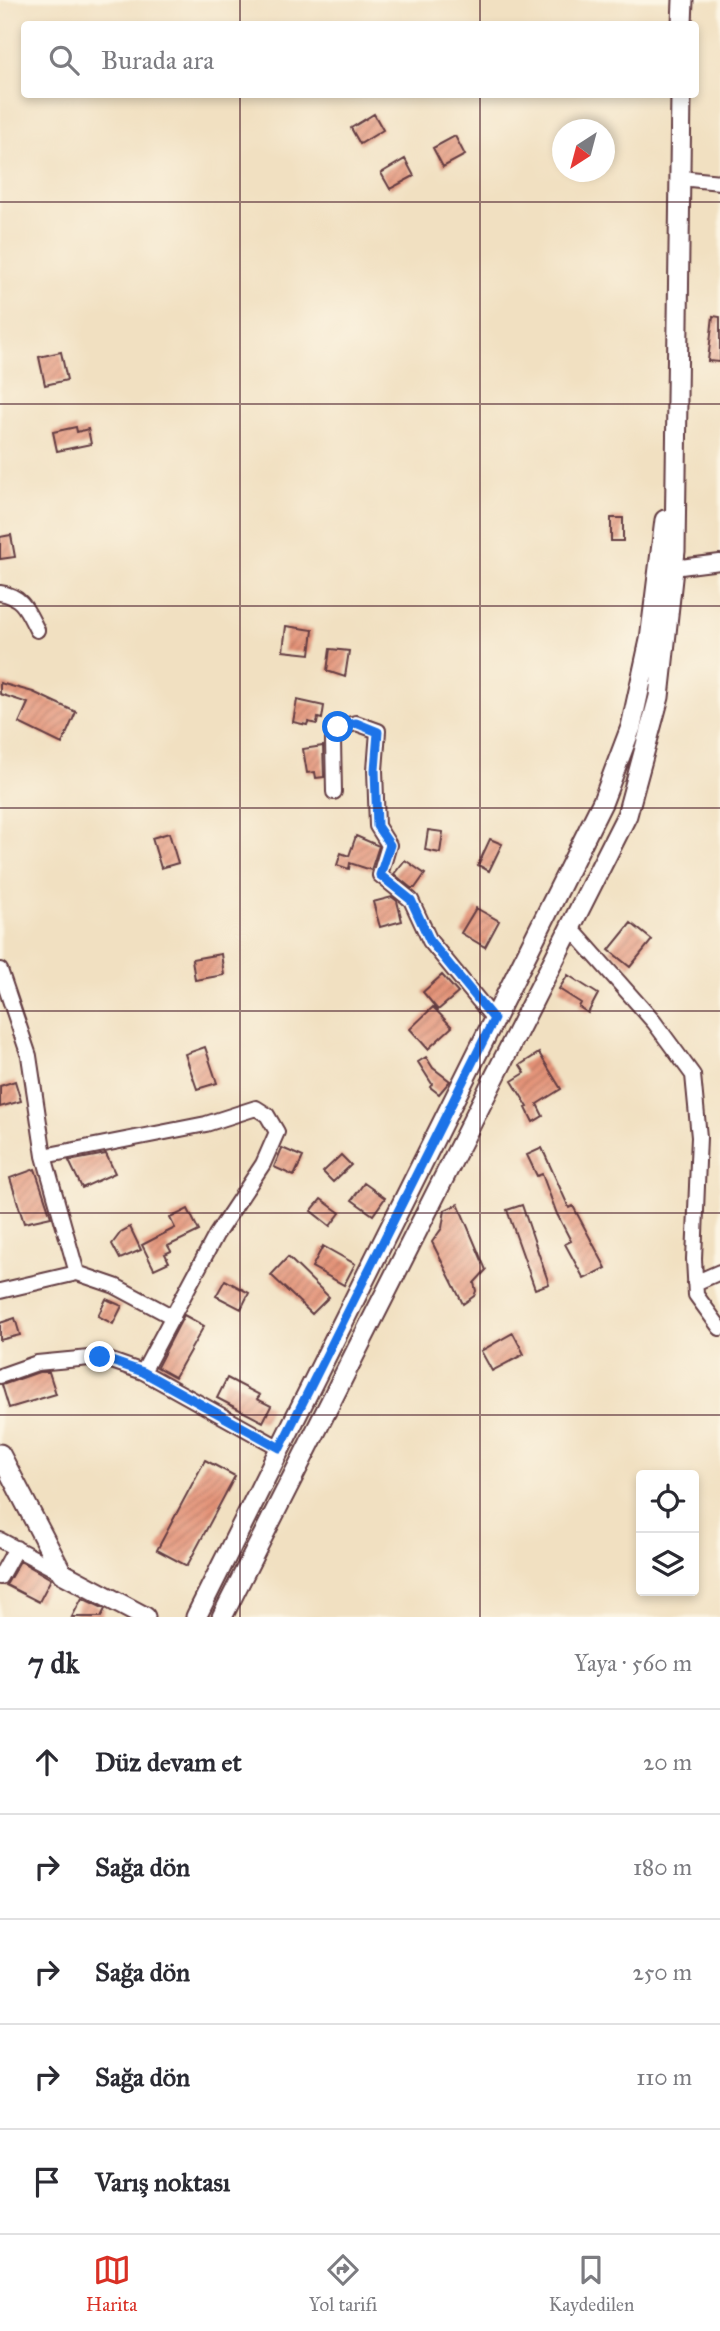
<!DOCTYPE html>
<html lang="tr">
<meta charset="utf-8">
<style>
body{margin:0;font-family:"IM FELL Great Primer",serif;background:#f7f7f7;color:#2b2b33}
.controls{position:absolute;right:21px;bottom:21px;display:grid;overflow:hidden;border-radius:7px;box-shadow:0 4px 10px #0003}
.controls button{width:63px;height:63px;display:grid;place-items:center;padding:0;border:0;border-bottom:2px solid #e1e1e2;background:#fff;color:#2b2b33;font:35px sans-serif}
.compass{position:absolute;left:552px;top:119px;width:63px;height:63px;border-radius:50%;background:#fff;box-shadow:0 4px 10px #0003;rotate:216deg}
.stop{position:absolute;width:21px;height:21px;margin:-16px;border:5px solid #1a73e8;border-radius:50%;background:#fff}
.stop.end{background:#1a73e8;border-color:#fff;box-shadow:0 2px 7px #0008}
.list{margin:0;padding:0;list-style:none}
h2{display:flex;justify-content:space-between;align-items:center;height:91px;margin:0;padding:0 28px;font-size:30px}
h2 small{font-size:23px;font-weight:400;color:#7c7c81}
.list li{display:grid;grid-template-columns:46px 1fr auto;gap:21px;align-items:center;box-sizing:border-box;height:105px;padding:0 28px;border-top:2px solid #e1e1e2}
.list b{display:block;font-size:26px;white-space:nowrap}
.list em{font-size:23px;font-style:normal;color:#7c7c81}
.icon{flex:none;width:38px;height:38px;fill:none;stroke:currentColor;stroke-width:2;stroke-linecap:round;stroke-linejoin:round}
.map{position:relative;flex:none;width:720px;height:1617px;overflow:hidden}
.search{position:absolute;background:#fff;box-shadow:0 4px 10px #0003;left:21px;right:21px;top:21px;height:77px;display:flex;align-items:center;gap:18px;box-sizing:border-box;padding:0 24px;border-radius:7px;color:#7c7c81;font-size:26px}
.sheet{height:616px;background:#fff}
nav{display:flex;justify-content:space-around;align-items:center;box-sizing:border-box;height:98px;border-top:2px solid #e1e1e2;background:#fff;font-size:19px;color:#7c7c81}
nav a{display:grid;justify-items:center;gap:4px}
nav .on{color:#d93025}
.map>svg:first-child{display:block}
.building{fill:url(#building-hatch)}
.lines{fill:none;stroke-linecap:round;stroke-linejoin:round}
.street-casing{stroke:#633c42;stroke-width:18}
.secondary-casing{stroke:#633c42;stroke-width:23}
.street{stroke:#fff;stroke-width:14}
.secondary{stroke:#fff;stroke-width:19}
.route{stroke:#1a73e8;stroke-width:9}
.grid{fill:none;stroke:#4a1f2b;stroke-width:2;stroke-opacity:0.55}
</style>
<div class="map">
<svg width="720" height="1617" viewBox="0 0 720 1617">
<defs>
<pattern id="building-hatch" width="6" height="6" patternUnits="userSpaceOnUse" patternTransform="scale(1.75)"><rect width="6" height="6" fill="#e39176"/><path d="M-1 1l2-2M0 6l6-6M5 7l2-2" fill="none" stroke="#ba7661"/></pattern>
</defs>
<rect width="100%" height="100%" fill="#fcf5e5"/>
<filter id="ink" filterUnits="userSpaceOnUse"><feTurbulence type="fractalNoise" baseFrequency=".0143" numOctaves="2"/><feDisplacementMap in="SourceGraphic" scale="14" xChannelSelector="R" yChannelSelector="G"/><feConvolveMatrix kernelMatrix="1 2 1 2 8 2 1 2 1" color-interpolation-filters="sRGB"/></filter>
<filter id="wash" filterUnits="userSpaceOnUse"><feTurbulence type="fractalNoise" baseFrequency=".00686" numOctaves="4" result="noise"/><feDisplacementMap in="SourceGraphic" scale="28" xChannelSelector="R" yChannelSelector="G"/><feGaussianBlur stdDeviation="1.57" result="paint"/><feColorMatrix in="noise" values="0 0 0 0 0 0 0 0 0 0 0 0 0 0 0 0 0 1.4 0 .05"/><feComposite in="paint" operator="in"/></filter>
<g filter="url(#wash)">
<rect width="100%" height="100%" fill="#f1e0c1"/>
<g id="blocks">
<path class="building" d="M374,114L383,130L360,144L351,128Z
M455,136L465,155L443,167L433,148Z
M405,159L414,176L390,189L381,173Z
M713,316L720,317V362L708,361Z
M61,352L67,380L45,385L39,357Z
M76,427L77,432L88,429L91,444L57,451L53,432Z
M611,518H623V541H611Z
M11,535L15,557L0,559V537Z
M286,626L313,630L310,654L283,651Z
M330,649L349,651L345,677L327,671Z
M0,683L33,692L76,712L62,744L19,723L28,703L0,694Z
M297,700L324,706L322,719L318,718L317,724L308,722L307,725L293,722Z
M323,746L324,777L316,778L315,772L307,773L303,749Z
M428,830L443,832L440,853L425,850Z
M169,833L178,863L161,868L152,838Z
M356,836L379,846L371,870L350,863L349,869L337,865L341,853L349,856Z
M490,839L502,844L489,871L478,865Z
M405,860L425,874L415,888H411L394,874Z
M392,897L397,901L402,921L380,927L373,902Z
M476,908L499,921L485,947L461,933Z
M631,923L652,940L630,967L609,950Z
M221,954L224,975L195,980L192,959Z
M442,975L458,993L438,1010L423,992Z
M568,975L598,994L588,1013L579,1007L581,1003L559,989Z
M433,1007L452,1027L428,1049L410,1029Z
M205,1047L217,1083L197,1089L185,1054Z
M539,1053L561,1089L537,1104L543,1116L533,1122L526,1108L528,1107L512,1081L525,1073L520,1065Z
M426,1057L433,1068L450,1081L439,1094L430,1087L432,1084L418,1062Z
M15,1081L21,1101L0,1107V1086Z
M282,1148L303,1157L294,1176L274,1167Z
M542,1148L569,1208L573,1206L606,1268L584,1279L565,1244L571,1241L557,1214L542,1174L537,1176L527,1155Z
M106,1154L115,1173L82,1188L69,1161Z
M341,1155L351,1165L333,1182L323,1172Z
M35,1169L51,1217L24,1223L10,1178Z
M364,1183L385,1198L373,1215L352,1200Z
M321,1199L340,1213L330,1226L311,1211Z
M458,1204L486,1270L474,1283L476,1291L474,1296L463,1304L432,1242L442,1228L445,1210Z
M522,1205L549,1284L535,1289L507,1210Z
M188,1209L199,1231L168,1246L171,1251L165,1254L169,1262L154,1269L142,1245L175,1228L170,1218Z
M130,1227L141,1250L120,1259L112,1244L121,1232Z
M323,1246L355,1264L344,1285L312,1267Z
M288,1257L329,1297L312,1314L271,1275Z
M225,1280L249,1293L241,1309L216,1296Z
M106,1299L122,1306L113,1324L98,1316Z
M184,1315L204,1326L175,1377L157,1367Z
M15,1318L20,1335L0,1340V1323Z
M513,1333L524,1354L492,1371L481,1351Z
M39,1372H49L56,1394L9,1408L2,1385Z
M227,1378L260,1395L257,1399L271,1406L263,1422L217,1398Z
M205,1460L235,1476L187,1566L157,1550Z
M20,1561L51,1579L39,1602L6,1585Z
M82,1598L105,1609L101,1617H72Z"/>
</g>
</g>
<g filter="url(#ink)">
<use href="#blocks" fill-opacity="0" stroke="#633c42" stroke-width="2"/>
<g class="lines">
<defs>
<path id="street" d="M680,178L720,182
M673,568L720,562
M0,593C23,596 27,611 37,630
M334,792L333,740L338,728L356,723L378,731L375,770L377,826L389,845L380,875L411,900L430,941L494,1019
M570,927L654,1022L693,1075L699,1137L694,1259L696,1295L720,1328
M0,970L29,1056L44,1156L77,1273
M44,1156L206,1124L256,1108L267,1115L277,1132L263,1164L216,1235L143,1372
M695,1283L720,1272
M0,1291L77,1273L115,1286L173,1317
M0,1376L37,1363L100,1357L143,1372L280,1448
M0,1540L62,1573
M0,1577L16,1548"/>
<path id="secondary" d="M682,24L683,0
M0,1454L62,1573L145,1617
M196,1617L603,801L631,727L650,640L665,520
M222,1617L627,815L659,697L675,551L681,94"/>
</defs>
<use href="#street" class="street-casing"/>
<use href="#secondary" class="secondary-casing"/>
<use href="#street" class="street"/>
<use href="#secondary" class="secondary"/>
</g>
</g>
<g class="lines" filter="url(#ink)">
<path class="route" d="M100,1357L143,1372L280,1448L494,1019L430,941L411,900L380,875L390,845L377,826L375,770L378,732L356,723L338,727"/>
</g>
<path class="grid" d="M240,0V24M480,0V24M240,94V1617M480,94V1617M0,202H720M0,404H720M0,606H720M0,808H720M0,1011H720M0,1213H720M0,1415H720"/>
</svg>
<div class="controls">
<button><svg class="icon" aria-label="locate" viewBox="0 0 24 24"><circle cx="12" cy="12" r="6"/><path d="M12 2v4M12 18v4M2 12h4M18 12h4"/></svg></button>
<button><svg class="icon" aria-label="layers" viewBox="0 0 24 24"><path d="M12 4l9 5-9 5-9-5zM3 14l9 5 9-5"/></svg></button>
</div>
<svg class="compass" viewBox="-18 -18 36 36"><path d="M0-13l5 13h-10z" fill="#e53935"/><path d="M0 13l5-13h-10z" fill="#7c7c81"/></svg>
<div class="stop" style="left:338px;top:727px"></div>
<div class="stop end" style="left:100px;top:1357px"></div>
<div class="search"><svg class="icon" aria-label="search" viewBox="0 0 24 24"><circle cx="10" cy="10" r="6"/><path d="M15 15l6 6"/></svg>Burada ara</div>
</div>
<section class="sheet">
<h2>7 dk<small>Yaya · 560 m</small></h2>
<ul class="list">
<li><svg class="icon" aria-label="ahead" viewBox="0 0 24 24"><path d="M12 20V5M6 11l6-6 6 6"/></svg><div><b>Düz devam et</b></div><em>20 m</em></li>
<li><svg class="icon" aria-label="right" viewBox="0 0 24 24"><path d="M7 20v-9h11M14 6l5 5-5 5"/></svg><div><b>Sağa dön</b></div><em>180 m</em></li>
<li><svg class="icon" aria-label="right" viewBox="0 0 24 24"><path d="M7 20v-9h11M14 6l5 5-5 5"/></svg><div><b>Sağa dön</b></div><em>250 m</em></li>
<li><svg class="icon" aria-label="right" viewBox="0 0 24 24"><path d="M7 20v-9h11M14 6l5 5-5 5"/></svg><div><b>Sağa dön</b></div><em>110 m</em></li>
<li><svg class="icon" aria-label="arrive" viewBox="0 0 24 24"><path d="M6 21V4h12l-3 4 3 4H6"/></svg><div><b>Varış noktası</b></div></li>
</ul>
</section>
<nav>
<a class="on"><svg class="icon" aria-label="map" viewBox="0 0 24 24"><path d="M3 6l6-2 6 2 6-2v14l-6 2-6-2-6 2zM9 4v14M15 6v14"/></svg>Harita</a>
<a><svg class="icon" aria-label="directions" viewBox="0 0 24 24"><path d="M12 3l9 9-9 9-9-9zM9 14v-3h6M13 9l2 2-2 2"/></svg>Yol tarifi</a>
<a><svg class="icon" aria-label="saved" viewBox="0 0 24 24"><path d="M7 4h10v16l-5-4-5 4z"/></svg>Kaydedilen</a>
</nav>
